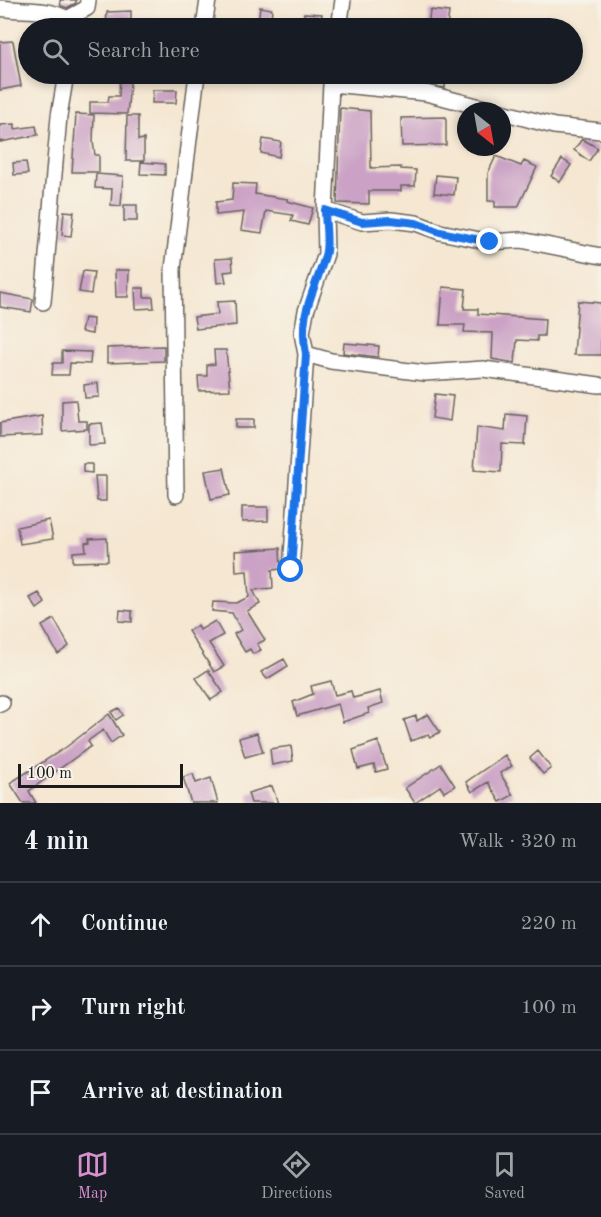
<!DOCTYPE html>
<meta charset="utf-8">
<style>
body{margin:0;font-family:"Old Standard TT",serif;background:#242831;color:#f1f3f6}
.compass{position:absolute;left:457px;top:102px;width:54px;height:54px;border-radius:50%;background:#171b24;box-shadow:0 3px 9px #0003;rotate:149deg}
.scale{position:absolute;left:18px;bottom:15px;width:165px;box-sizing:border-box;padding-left:6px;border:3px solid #1c1c1c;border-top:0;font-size:16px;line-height:21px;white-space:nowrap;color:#1c1c1c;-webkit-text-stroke:4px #f7f3e8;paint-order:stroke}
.stop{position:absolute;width:18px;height:18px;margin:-14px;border:4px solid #1a73e8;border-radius:50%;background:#fff}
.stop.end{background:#1a73e8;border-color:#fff;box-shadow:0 2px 6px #0008}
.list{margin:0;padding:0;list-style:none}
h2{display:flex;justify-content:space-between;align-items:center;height:78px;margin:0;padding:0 24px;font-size:26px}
h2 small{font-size:20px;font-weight:400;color:#9ea1a6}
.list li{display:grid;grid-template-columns:39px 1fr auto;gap:18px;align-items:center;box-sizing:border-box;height:84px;padding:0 24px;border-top:2px solid #363941}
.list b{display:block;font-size:22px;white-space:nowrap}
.list em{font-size:20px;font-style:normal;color:#9ea1a6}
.icon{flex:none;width:33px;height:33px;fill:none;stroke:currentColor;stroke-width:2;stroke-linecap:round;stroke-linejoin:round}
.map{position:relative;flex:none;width:601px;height:803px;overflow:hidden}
.search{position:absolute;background:#171b24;box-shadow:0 3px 9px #0003;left:18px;right:18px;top:18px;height:66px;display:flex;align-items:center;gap:15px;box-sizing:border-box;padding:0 21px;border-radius:33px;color:#9ea1a6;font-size:22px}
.sheet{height:330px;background:#171b24}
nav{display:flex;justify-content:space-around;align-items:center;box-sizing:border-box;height:84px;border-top:2px solid #363941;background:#171b24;font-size:16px;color:#9ea1a6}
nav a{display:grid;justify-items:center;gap:3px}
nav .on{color:#d690ce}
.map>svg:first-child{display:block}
.building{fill:#cba2c5}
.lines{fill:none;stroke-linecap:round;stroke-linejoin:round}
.minor-casing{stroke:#68635c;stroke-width:18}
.minor{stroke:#fff;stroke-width:15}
.route{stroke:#1a73e8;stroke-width:8}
</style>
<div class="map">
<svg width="601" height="803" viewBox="0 0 601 803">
<rect width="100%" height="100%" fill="#f7f3e8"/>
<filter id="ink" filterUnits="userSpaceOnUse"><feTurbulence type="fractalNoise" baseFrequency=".0167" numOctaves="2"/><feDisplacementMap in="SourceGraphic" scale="12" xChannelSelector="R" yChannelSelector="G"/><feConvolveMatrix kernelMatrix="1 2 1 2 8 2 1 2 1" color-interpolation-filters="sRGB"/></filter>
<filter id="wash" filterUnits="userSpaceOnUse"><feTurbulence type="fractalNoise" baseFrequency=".008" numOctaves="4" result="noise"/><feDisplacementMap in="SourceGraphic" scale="24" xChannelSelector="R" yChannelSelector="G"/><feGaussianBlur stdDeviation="1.35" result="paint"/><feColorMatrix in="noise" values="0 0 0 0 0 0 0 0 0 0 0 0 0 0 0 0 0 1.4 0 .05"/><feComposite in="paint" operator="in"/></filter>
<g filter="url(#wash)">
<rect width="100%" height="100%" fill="#f5e7d2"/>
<g id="blocks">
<path class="building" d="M60,0H76V3L67,8L61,6Z
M260,7L272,9L270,28H257Z
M430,10L449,12L447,28H428Z
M131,11V20H120V26H106L107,12Z
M304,13L322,14L321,23L304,22Z
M13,41L21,86L0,90V42Z
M120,74H131L127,114L90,113V102H108L109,96H119Z
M384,74H446L445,88L384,79Z
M153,90H177L176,103H152Z
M340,108L370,111L371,168L401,167V169L416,170L415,186H401V191H369V204L337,203Z
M76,114L94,115L93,142L95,155H99V172H72Z
M127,116H138V140L144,139V161H126Z
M446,117V145L402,146L401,118Z
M15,124V129L36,126L38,135L0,142V125Z
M263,139L281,142L279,157L261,153Z
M582,139L598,148L589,161L574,150Z
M496,156L521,166L524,161L537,167L518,207H495V201H488V173Z
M562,159L571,165L560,182L551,176Z
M26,162L28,174L14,175L13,163Z
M141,162L165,164V175L140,174Z
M96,174L123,176L121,206L111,205L112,189L95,188Z
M436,175L456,177L454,195L434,193Z
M233,183L256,184L255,194L288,199L287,201L313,208L308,225L291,221L293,215L266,211L262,233L241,230L244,212L216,215V202L232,200Z
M124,205H137V221H124Z
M64,211L74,212L71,236L62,235Z
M232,258L233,271L224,272L226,282L217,283L215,259Z
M115,270H129L128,297H116Z
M83,271L94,272L91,294L79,292Z
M443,287L466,289L464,309H478V314L545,319L544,336H537V341L517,340L515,363L492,359L493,333L464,332L465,325H440Z
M135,288H144V297H153L154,308L136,309Z
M0,293L33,299L31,312L0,307Z
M235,301L236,325L196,329L194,317L218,314L217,302Z
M578,301L601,303V355H574Z
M84,318L93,319L92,334L81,332Z
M344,343L379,346L378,357L343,353Z
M164,346V361L107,363V348Z
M214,350H226L230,390L199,391L198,376H207V365L215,364Z
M62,351L91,352L90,364L70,363L69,375H52L53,363H62Z
M98,383L99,397L85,398L84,385Z
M435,394L453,396L450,421L432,418Z
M76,400L78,421H87V429L62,431V401Z
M506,414L527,416L525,445L502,444L501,472L474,470L477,427L505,431Z
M42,416L43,435L0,437V423Z
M236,419H254V428H236Z
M102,423L105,444L89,445V424Z
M83,464H92V473L83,472Z
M224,468L230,495L211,499L205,471Z
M95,476H106V501H97Z
M242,507H268V521L242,522Z
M49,520L53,539L20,544L17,527Z
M107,538L108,561L73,562V552L86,551L85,543L90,542L89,539Z
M280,548L281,569L272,570L273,588L253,590L260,604L247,611L265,640L257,644L261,650L253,654L250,649L245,652L234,634L241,630L232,613L212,611L213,602L236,603L249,597L247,571L236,572L235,551Z
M39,593L45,603L37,609L30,598Z
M120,610L132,611V622L119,621Z
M54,619L69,646L58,654L42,626Z
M215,621L223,635L209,643L224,666L214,672L188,631L198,625L200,630Z
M284,659L288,666L267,679L261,672Z
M208,670L223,692L211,700L196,678Z
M331,681L335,695L351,691L353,698L380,691L383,703L368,708L369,713L343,722L338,704L297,716L293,702L313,694L311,686Z
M119,708L123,715L116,720L111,712Z
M109,714L122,735L111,743L103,730L88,741L91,746L29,791L36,803H23L10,783L65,748Z
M428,714L440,732L430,738L428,735L411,741L404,720L416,716L417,721Z
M257,733L263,752L245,757L239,738Z
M378,741L387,769L376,772L374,765L358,769L353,750Z
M291,746L293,761L272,765L270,749Z
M538,751L551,768L543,774L530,758Z
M505,755L512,766L500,773L513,795L500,802L488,782L472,792L466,782Z
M441,764L455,786L444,792L440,786L415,803L405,788Z
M193,774L196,783L211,778L218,803H191L183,777Z
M272,786L278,803H251L248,793Z"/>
</g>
</g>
<g filter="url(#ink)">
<use href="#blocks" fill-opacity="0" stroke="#68635c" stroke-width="1.5"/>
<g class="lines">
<defs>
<path id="minor" d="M0,8C24,12 45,7 67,19
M67,19L87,8L88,0
M204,28L208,0
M339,28L343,0
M502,112L554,126L601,131
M325,210L362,222L391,220L416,223L440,232L490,242L521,240L601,256
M43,302L59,116L66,74
M306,354L331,361L425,373L483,369L599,385
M176,495L173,269L197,74
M291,570L306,354L302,333L306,311L326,254L325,210L331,84L426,93L496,111
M0,704L2,703"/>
</defs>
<use href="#minor" class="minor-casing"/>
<use href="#minor" class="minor"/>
</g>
</g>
<g class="lines" filter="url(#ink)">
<path class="route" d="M291,570L306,354C298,313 314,294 325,256C329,243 325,224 325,210L362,222L391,220L416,223L440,232L490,242"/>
</g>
</svg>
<svg class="compass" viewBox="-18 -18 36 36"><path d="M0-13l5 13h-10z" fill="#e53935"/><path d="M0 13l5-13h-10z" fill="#9ea1a6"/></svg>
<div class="scale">100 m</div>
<div class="stop" style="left:291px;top:570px"></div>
<div class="stop end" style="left:490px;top:242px"></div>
<div class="search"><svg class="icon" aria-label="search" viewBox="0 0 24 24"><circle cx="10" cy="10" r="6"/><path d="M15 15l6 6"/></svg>Search here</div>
</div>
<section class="sheet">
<h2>4 min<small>Walk · 320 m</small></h2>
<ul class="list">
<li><svg class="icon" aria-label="ahead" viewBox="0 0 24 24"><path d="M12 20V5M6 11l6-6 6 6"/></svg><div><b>Continue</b></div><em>220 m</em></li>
<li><svg class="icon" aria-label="right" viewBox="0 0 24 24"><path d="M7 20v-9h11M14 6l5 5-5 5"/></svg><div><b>Turn right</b></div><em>100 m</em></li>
<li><svg class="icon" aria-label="arrive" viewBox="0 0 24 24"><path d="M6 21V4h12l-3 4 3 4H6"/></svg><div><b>Arrive at destination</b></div></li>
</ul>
</section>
<nav>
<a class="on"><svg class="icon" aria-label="map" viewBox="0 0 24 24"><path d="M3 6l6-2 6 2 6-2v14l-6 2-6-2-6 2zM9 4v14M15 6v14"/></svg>Map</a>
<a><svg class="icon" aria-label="directions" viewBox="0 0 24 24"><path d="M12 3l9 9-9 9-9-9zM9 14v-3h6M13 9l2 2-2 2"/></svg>Directions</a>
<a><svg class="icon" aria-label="saved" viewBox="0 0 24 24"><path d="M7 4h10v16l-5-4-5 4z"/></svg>Saved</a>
</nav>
